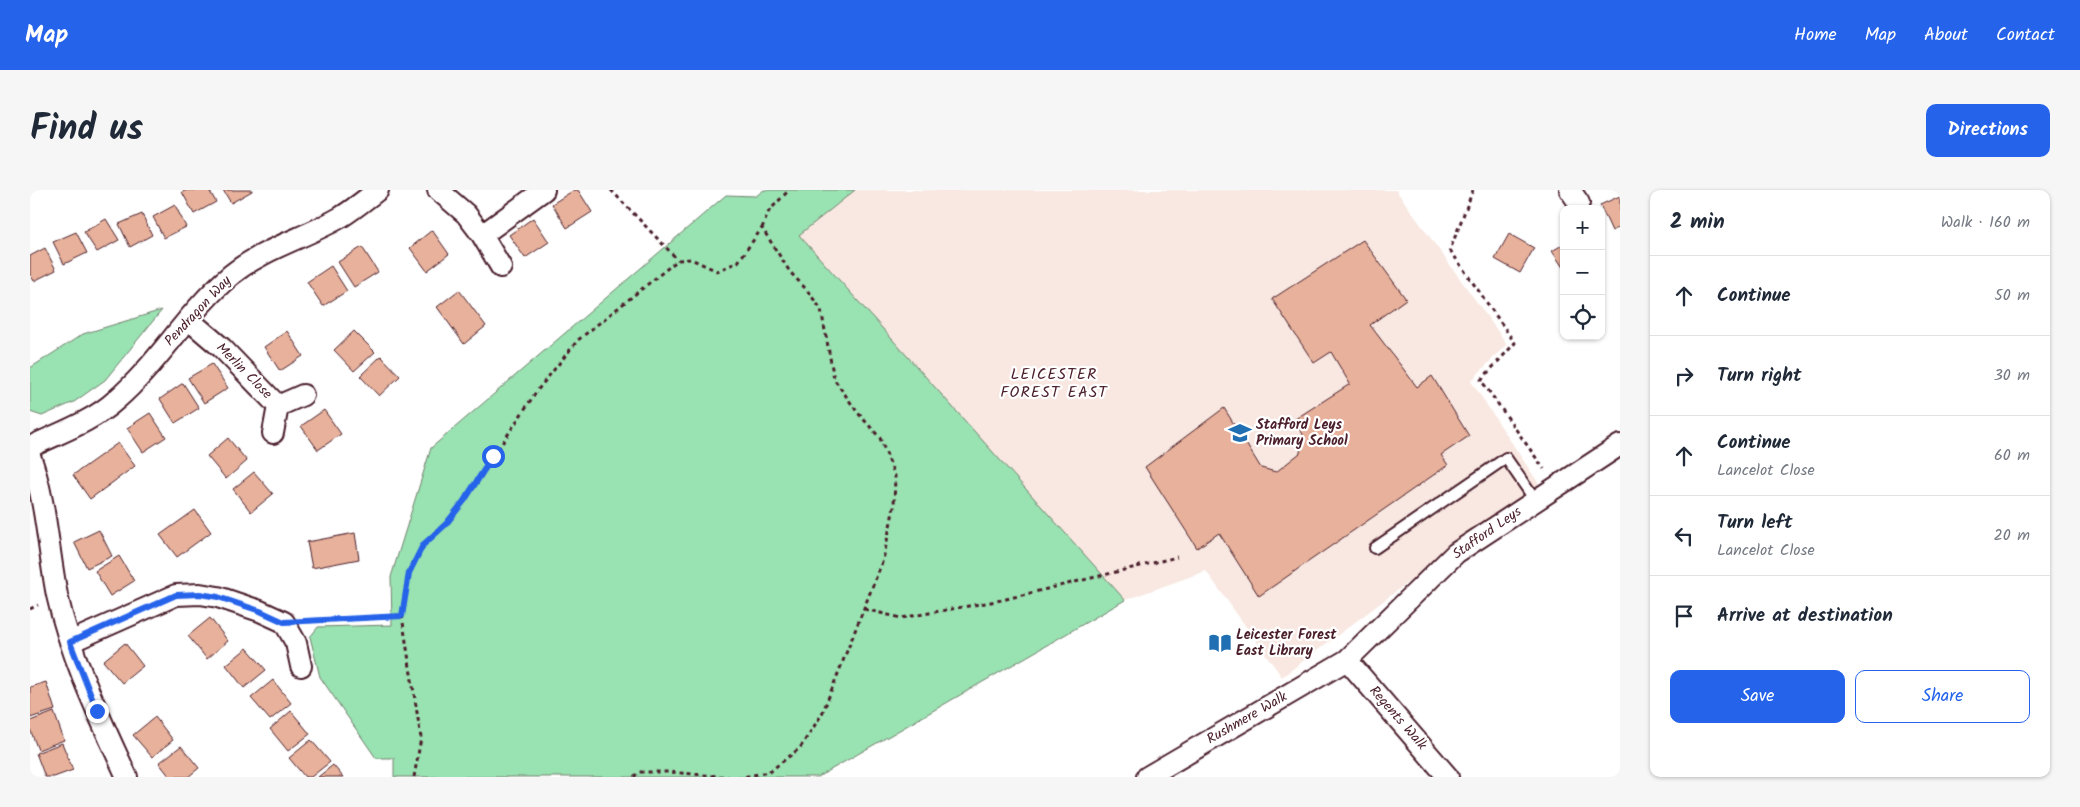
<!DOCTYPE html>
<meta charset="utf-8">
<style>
body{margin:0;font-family:Kalam,sans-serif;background:#f6f6f7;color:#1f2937}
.controls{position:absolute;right:15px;top:15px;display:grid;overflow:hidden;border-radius:10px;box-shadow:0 1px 4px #0004}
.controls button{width:45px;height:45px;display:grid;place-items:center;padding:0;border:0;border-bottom:1px solid #e0e1e3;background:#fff;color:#1f2937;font:25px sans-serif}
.stop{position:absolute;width:15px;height:15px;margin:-11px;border:4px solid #2563eb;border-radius:50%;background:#fff}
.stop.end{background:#2563eb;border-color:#fff;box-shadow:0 1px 5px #0008}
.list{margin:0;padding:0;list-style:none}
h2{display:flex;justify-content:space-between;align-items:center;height:65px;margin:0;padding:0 20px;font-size:21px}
h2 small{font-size:16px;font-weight:400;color:#747a83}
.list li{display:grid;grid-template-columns:32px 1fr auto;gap:15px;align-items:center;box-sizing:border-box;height:80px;padding:0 20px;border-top:1px solid #e0e1e3}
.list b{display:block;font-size:19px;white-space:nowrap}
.list p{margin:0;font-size:16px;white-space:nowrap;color:#747a83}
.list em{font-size:16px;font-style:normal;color:#747a83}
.actions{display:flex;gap:10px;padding:15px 20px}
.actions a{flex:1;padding:11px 0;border:1px solid #2563eb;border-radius:10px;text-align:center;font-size:18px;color:#2563eb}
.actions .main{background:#2563eb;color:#fff}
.icon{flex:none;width:28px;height:28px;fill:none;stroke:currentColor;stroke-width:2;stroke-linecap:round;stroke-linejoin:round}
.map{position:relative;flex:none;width:1590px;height:587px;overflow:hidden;border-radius:10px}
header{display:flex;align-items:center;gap:30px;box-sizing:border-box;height:70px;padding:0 25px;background:#2563eb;color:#fff}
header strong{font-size:24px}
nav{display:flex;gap:28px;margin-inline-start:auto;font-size:18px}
.intro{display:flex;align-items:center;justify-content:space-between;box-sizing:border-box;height:120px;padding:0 30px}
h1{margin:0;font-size:35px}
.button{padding:12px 22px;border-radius:10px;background:#2563eb;color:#fff;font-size:18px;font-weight:700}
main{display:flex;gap:30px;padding:0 30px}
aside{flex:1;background:#fff;border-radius:10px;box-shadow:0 1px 4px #0004}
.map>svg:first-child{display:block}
.built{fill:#f8e8e1}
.green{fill:#99e2b1;stroke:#72806e}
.building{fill:#e7b19b;stroke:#4a1f2b}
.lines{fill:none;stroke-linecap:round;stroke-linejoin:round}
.lane-casing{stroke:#4a1f2b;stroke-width:14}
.street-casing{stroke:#4a1f2b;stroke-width:24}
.path{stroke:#4a1f2b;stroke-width:3;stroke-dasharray:4 4;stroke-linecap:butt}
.lane{stroke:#fff;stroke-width:10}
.street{stroke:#fff;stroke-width:20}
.route{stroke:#2563eb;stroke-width:6}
.labels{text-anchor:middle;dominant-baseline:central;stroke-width:4.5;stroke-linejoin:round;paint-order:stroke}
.street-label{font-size:14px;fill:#4a1f2b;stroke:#fff}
.poi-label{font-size:14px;font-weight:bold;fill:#4a1f2b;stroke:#fff;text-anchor:start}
.quarter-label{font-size:16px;letter-spacing:1px;fill:#4a1f2b;stroke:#fff}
</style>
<header>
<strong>Map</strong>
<nav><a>Home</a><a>Map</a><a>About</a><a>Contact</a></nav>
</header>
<div class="intro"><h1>Find us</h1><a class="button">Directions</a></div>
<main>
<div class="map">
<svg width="1590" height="587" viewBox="0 0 1590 587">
<rect width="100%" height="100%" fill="#fff"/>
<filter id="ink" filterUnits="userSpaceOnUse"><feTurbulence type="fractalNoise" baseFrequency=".02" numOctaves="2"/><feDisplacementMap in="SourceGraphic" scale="10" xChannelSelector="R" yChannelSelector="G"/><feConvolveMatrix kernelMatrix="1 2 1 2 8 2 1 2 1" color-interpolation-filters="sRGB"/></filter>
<g filter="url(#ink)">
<path class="built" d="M825,0H1366L1477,154L1441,191L1509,294L1252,487L1176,381L1095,410L769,45Z"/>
<path class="green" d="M734,0H825L769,45L1095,410L788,587H364V568H346L290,487L280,447L288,437L362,435L361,387L401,258L696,5L726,6Z
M132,120L75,190L44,212L12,226L0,222V178L53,144Z"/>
<path class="building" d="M157,0H179L186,12L164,24L152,2Z
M193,0H222V1L201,13Z
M544,0H548L562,22L537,38L522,14Z
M1590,6V37L1582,41L1570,15Z
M145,15L156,37L134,48L123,27Z
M112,24L122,45L100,57L89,34Z
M503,28L519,52L495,68L479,45Z
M76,29L89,50L67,62L54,42Z
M402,40L419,64L397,81L380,58Z
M46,42L57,63L34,74L23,52Z
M1479,44L1504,58L1490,83L1465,69Z
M1333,50L1376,109L1340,135L1387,197L1402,186L1439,246L1411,265L1418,275L1229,406L1189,343L1167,358L1115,277L1194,218L1231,278L1246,282L1270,263L1273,244L1262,231L1320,194L1301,162L1284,173L1242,109Z
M1534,54V79L1522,61Z
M332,57L348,82L324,97L308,72Z
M15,58L26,80L4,91L0,84V66Z
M301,76L317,101L293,116L277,92Z
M429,100L456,136L434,154L407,117Z
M257,141L273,166L250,181L234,157Z
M324,141L345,162L324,181L304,160Z
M351,166L370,186L349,206L330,186Z
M182,174L198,198L174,213L158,188Z
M153,193L169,218L145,233L130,209Z
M294,220L311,244L288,260L271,236Z
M120,223L136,247L113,262L97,238Z
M198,248L217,271L196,289L177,266Z
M88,253L105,276L60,309L43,285Z
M224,282L243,304L221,322L203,299Z
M165,320L181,342L147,367L130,345Z
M69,340L82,366L57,378L44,352Z
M325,343L329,369L282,378L277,352Z
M89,366L104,391L80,406L65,381Z
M180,428L198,451L177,469L158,446Z
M95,453L113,476L92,493L73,471Z
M217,458L236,480L214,498L196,475Z
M243,490L261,513L240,530L221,508Z
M16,492L25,520L0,528V497Z
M261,521L280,544L258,561L240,539Z
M24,522L34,550L8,560L0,539V531Z
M125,527L143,550L122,567L103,545Z
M281,550L300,572L281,587H275L259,568Z
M32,553L43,580L24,587H15L6,563Z
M151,556L169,578L158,587H140L129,573Z
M303,575L313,587H288Z"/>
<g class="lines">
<defs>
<path id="lane" d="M1345,358L1476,268L1505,310"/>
<path id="street" d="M408,0L436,24L452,45L514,0
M1540,0L1549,13
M452,45L471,77
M158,129L192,158L248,216L273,205
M243,243L248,216
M0,257C29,243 62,232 86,210C129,173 157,122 201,85C234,58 275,48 311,27C324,19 336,9 348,0
M0,266C16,310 18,359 27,405C41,468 70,528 97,587
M40,452L146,405L170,404L188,407L230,421L254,432L266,453L271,476
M1317,470L1418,587
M1117,587L1317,470L1426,363L1590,255"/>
</defs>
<use href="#lane" class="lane-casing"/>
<use href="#street" class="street-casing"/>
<path class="path" d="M581,0L648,70
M1443,0L1420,60L1485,153L1451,190L1514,279
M732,38L739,21L759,0
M0,419L8,415
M834,419L871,428L972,410L1147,367
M278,431L372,426
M384,587L391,548L372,426L379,383L393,355L416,334L434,311L506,202L548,150L648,70L661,69L687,81L708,72L732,38L760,82L776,99L791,119L804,189L828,223L850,248L865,286L864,317L853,370L792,524L770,558L739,582L713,587
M604,587L608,582H639L699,587"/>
<use href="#lane" class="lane"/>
<use href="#street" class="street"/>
</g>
</g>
<g class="lines" filter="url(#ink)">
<path class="route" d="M67,521L40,452L146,405L170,404L188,407L230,421L254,432L372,426L379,383L393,355L416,334L434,311L463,266"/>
</g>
<defs>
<symbol id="school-bare" viewBox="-9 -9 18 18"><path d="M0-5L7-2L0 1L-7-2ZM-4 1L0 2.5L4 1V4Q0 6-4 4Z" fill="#1f6fb2" stroke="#fff" stroke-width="2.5" paint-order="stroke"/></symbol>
<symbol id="library-bare" viewBox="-9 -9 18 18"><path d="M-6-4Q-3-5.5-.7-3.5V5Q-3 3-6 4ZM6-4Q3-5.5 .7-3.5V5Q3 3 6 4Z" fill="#1f6fb2" stroke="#fff" stroke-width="2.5" paint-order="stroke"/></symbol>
</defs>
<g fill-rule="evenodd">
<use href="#school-bare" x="1194" y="227" width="32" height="32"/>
<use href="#library-bare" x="1174" y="437" width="32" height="32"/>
</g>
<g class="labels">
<g class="street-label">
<text transform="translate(168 121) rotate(-47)">Pendragon Way</text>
<text transform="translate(214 181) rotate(45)">Merlin Close</text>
<text transform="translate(1457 343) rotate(-35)">Stafford Leys</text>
<text transform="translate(1217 528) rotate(-30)">Rushmere Walk</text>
<text transform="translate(1368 528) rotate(49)">Regents Walk</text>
</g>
<g class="poi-label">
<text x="1226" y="235">Stafford Leys<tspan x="1226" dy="16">Primary School</tspan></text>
<text x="1206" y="445">Leicester Forest<tspan x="1206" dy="16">East Library</tspan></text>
</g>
<g class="quarter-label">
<text x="1024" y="184">LEICESTER<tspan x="1024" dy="18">FOREST EAST</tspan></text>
</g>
</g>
</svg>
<div class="controls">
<button>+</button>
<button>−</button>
<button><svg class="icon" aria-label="locate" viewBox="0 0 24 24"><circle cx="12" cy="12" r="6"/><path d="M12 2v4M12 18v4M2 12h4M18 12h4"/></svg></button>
</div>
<div class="stop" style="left:463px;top:266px"></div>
<div class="stop end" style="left:67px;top:521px"></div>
</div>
<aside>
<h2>2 min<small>Walk · 160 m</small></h2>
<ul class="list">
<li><svg class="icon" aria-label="ahead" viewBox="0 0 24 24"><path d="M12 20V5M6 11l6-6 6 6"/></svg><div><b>Continue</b></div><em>50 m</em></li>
<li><svg class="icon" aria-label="right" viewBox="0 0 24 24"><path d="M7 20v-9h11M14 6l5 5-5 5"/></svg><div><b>Turn right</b></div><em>30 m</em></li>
<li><svg class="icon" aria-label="ahead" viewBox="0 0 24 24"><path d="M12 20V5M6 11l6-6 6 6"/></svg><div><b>Continue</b><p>Lancelot Close</p></div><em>60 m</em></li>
<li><svg class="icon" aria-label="left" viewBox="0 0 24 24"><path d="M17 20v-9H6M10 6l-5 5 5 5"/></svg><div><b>Turn left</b><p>Lancelot Close</p></div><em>20 m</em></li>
<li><svg class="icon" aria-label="arrive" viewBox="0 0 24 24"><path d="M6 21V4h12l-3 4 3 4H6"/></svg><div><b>Arrive at destination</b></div></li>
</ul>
<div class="actions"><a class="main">Save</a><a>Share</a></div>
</aside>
</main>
